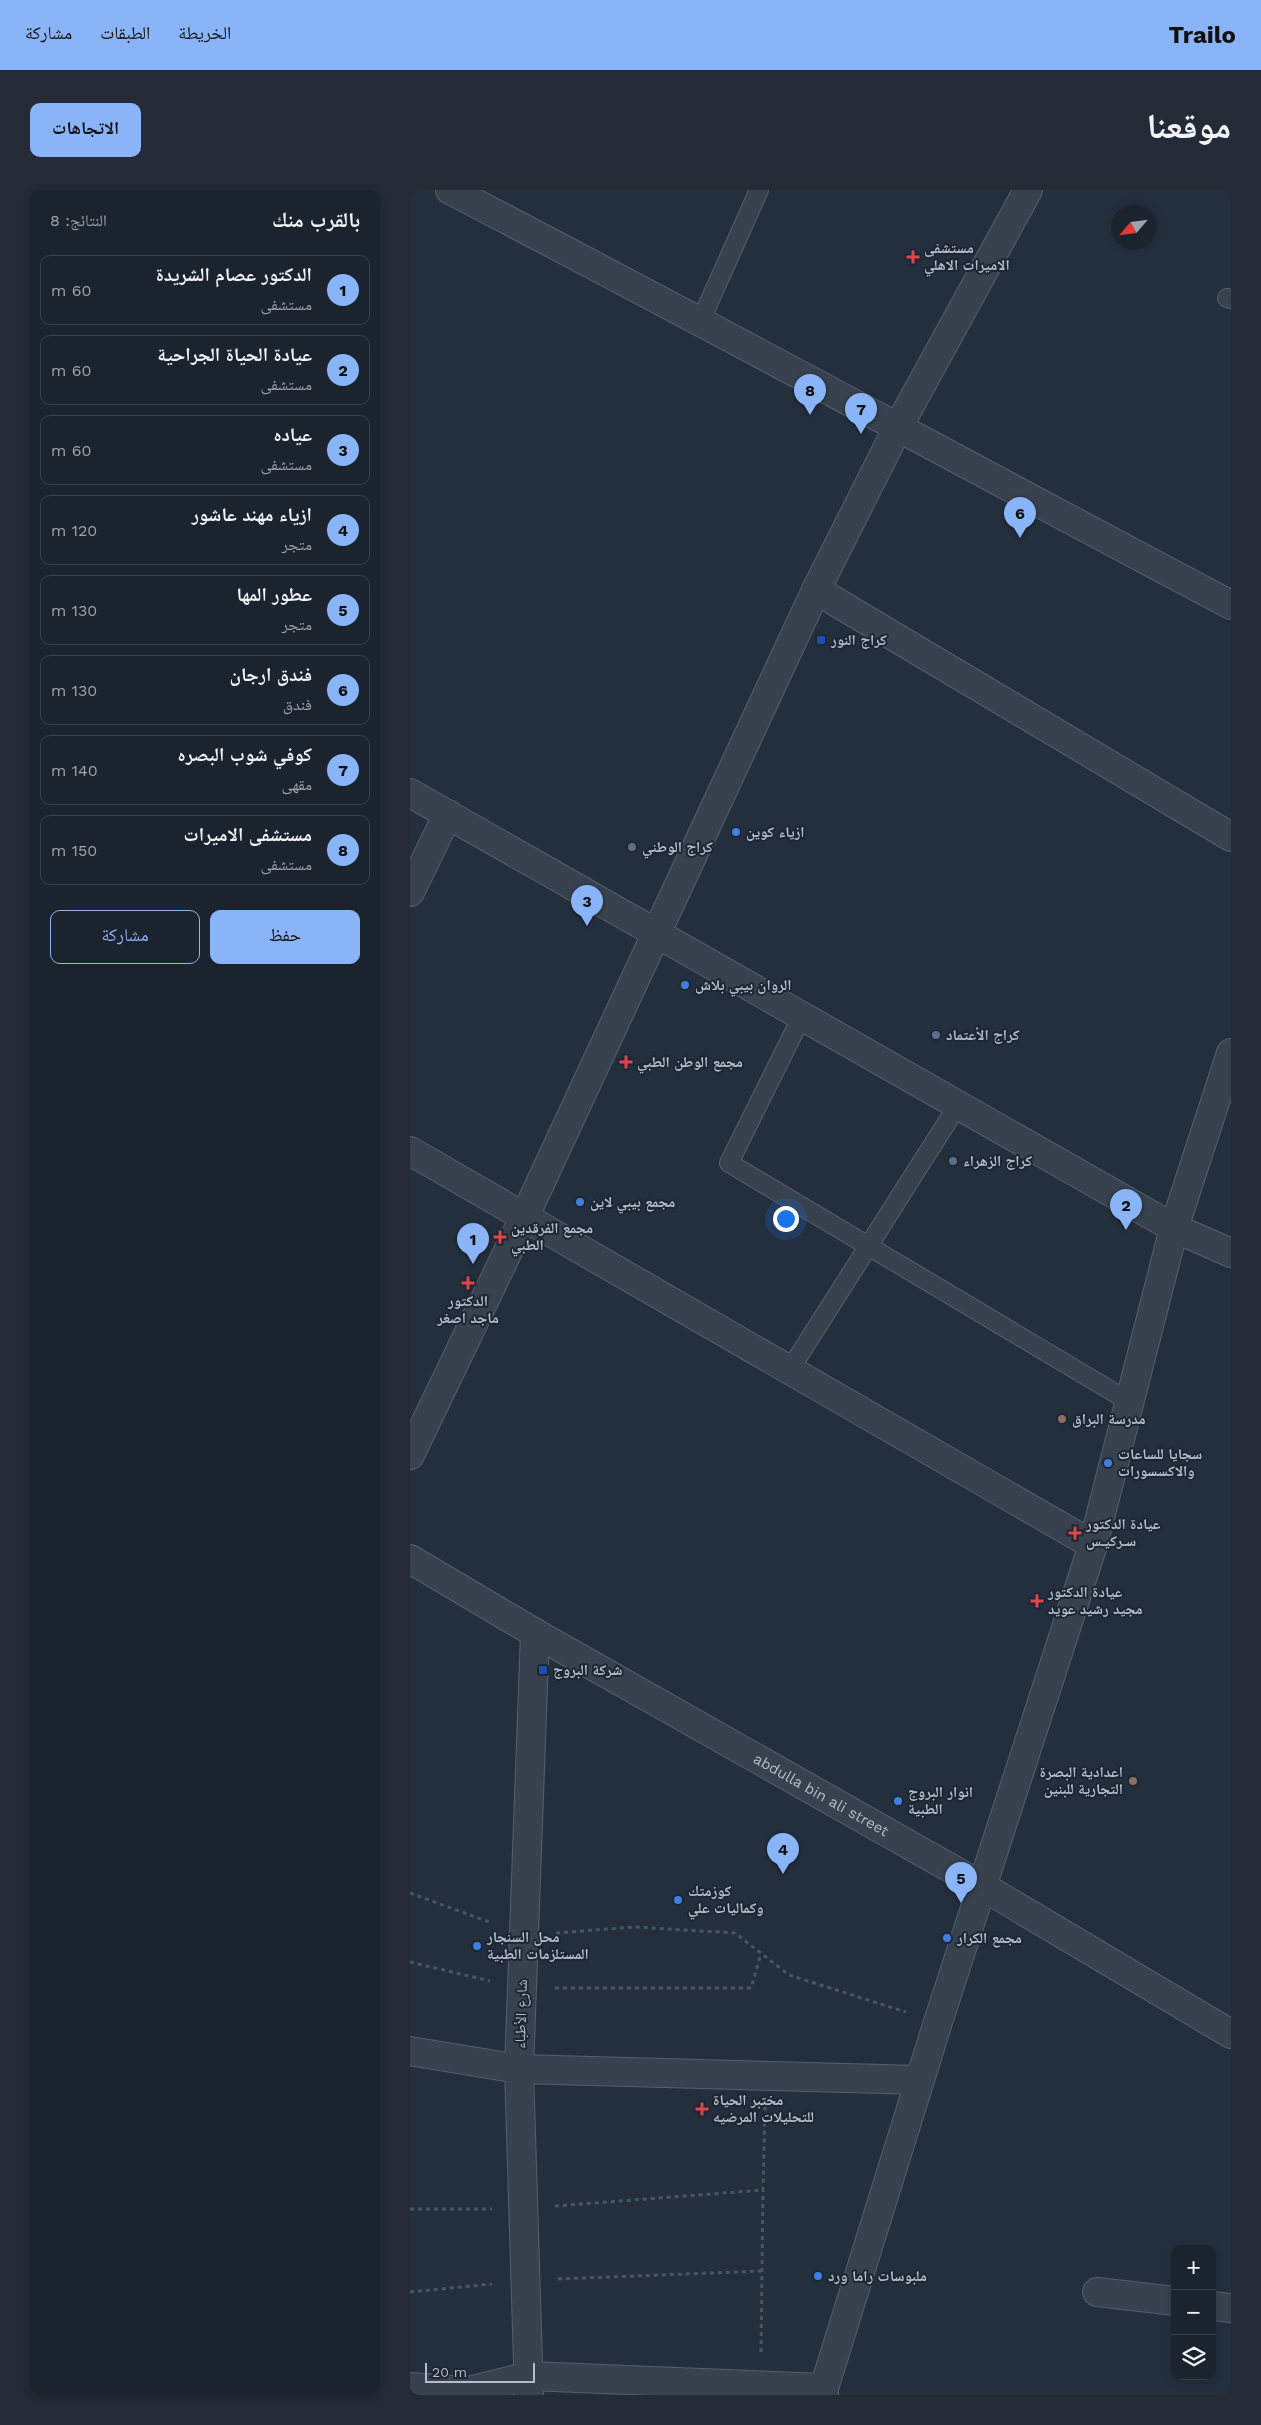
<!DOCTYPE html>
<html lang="ar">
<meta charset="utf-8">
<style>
body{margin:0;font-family:"Work Sans","Noto Naskh Arabic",sans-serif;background:#242b36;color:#f1f3f6;direction:rtl}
.controls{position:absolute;right:15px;bottom:15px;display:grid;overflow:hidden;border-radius:10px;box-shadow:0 2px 8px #0003}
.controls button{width:45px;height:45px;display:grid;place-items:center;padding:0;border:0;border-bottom:1px solid #39404a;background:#1b232e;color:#f1f3f6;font:25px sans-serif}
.compass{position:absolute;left:701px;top:15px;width:45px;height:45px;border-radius:50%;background:#1b232e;box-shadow:0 2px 8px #0003;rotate:242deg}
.scale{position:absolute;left:15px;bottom:12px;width:110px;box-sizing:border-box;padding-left:5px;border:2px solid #b4bcc9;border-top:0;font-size:14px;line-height:18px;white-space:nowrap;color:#b4bcc9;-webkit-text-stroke:4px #1d2633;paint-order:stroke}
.you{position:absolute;left:375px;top:1028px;width:18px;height:18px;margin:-12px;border:4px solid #fff;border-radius:50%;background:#1a73e8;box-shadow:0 0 0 8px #1a73e833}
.badge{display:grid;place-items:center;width:32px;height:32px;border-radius:50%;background:#8ab4f8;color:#111;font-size:16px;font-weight:700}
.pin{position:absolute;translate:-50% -41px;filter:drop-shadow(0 1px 2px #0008)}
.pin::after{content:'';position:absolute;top:26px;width:18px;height:15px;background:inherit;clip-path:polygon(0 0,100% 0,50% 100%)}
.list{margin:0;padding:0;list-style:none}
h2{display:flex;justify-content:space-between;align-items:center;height:65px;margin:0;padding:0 20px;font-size:21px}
h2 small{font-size:16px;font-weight:400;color:#a0a4aa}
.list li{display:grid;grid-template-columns:32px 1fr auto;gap:15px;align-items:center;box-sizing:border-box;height:70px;margin:0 10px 10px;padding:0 10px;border:1px solid #39404a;border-radius:10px}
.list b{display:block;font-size:19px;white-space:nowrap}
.list p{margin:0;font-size:16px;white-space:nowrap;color:#a0a4aa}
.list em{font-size:16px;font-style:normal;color:#a0a4aa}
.actions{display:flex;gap:10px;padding:15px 20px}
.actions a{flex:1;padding:11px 0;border:1px solid #8ab4f8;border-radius:10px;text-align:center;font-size:18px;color:#8ab4f8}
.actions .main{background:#8ab4f8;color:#111}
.icon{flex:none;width:28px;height:28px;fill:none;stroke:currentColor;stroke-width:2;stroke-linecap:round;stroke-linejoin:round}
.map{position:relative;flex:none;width:821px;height:2205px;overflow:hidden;direction:ltr;border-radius:10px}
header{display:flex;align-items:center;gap:30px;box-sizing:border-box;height:70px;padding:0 25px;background:#8ab4f8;color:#111}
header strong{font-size:24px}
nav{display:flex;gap:28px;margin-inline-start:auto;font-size:18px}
.intro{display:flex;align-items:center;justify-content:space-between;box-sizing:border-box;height:120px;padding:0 30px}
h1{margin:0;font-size:35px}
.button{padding:12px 22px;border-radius:10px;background:#8ab4f8;color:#111;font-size:18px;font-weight:700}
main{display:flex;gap:30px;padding:0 30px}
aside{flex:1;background:#1b232e;border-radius:10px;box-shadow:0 2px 8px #0003}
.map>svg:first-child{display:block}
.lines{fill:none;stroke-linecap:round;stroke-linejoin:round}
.lane-casing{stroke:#565f6c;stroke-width:20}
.street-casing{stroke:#565f6c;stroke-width:30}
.path{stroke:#44595c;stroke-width:3;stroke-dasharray:4 4;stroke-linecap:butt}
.lane{stroke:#38414e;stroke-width:18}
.street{stroke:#38414e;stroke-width:28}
.health-dot{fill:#e0444e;stroke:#1d2633;stroke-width:2}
.transit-dot{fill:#1a4fb4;stroke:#1d2633;stroke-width:2}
.shop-dot{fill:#3f7fe0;stroke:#1d2633;stroke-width:2}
.service-dot{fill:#5c6f8a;stroke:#1d2633;stroke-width:2}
.education-dot{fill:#8d6e63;stroke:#1d2633;stroke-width:2}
.labels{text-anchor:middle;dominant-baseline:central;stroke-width:4;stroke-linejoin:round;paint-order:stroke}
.poi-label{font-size:15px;font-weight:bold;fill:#b4bcc9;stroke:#1d2633;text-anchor:start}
.street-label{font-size:15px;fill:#b4bcc9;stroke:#1d2633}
</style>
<header>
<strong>Trailo</strong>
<nav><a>الخريطة</a><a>الطبقات</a><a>مشاركة</a></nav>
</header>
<div class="intro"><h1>موقعنا</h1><a class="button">الاتجاهات</a></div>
<main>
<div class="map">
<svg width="821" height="2205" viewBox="0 0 821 2205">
<rect width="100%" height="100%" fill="#242f3e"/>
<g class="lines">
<defs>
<path id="lane" d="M817,108L821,109
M291,130L349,0
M392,826L319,973L720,1212
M379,1181L548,915"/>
<g id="street">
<path d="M40,0C302,136 560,277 821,415"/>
<path d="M406,400L821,647"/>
<path d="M0,603L764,1038L821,1063"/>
<path d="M0,702L38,624"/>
<path d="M0,961L683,1355"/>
<path d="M0,1265L114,1028L406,400L487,239L618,0"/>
<path id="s1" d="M0,1369L125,1443L572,1696L821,1844"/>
<path d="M0,1861L109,1879L510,1890"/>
<path d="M687,2102L765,2111"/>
<path d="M802,2116L821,2118"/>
<path d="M0,2197L58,2201L119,2186L414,2198"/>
<path d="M119,2205L109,1879L125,1443"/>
<path d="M414,2205V2198L528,1832L683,1355L764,1038L821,863"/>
</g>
</defs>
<use href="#lane" class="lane-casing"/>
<use href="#street" class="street-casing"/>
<path class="path" d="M0,1703L82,1733
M146,1743L224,1737L325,1743L379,1785L496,1822
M0,1772L80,1791
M145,1798H341L351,1764
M145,2016L353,2000L355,1917
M0,2019H82
M148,2089L352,2081
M0,2102L82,2094
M351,2162L353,2000"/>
<use href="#lane" class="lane"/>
<use href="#street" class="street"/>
</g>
<g class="health-dot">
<path d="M500.5 59.5h5v5h5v5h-5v5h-5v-5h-5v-5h5z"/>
<path d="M213.5 864.5h5v5h5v5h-5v5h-5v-5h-5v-5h5z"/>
<path d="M87.5 1039.5h5v5h5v5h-5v5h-5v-5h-5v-5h5z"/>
<path d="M55.5 1085.5h5v5h5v5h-5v5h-5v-5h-5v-5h5z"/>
<path d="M662.5 1335.5h5v5h5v5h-5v5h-5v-5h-5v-5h5z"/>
<path d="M624.5 1403.5h5v5h5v5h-5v5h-5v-5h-5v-5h5z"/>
<path d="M289.5 1911.5h5v5h5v5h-5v5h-5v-5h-5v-5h5z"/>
</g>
<g class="transit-dot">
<rect x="406" y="445" width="10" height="10" rx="2.5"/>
<rect x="128" y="1475" width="10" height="10" rx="2.5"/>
</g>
<g class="shop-dot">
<circle cx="326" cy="642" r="5"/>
<circle cx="275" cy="795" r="5"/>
<circle cx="170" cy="1012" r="5"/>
<circle cx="698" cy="1273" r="5"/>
<circle cx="488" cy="1611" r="5"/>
<circle cx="268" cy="1710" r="5"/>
<circle cx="537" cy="1748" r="5"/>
<circle cx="67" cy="1756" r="5"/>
<circle cx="408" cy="2086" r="5"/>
</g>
<g class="service-dot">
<circle cx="222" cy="657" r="5"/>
<circle cx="526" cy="845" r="5"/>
<circle cx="543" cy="971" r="5"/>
</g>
<g class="education-dot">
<circle cx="652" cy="1229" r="5"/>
<circle cx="723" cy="1591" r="5"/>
</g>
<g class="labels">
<g class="poi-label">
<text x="514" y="58">مستشفى<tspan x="514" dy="17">الاميرات الاهلي</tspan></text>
<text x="421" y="450">كراج النور</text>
<text x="336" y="642">ازياء كوين</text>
<text x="232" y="657">كراج الوطني</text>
<text x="285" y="795">الروان بيبي بلاش</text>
<text x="536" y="845">كراج الأعتماد</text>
<text x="227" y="872">مجمع الوطن الطبي</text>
<text x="553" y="971">كراج الزهراء</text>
<text x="180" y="1012">مجمع بيبي لاين</text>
<text x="101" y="1038">مجمع الفرقدين<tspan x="101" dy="17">الطبي</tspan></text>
<text x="58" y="1111" text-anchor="middle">الدكتور<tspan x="58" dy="17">ماجد اصغر</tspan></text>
<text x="662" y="1229">مدرسة البراق</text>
<text x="708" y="1264">سجايا للساعات<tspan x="708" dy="17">والاكسسورات</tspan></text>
<text x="676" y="1334">عيادة الدكتور<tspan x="676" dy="17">سـركيـس</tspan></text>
<text x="638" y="1402">عيادة الدكتور<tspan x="638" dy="17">مجيد رشيد عويد</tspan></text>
<text x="143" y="1480">شركة البروج</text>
<text x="713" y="1582" text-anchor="end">اعدادية البصرة<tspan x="713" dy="17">التجارية للبنين</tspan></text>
<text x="498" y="1602">انوار البروج<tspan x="498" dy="17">الطبية</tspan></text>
<text x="278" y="1701">كوزمتك<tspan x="278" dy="17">وكماليات علي</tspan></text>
<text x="77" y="1747">محل السنجار<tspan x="77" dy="17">المستلزمات الطبية</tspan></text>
<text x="547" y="1748">مجمع الكرار</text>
<text x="303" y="1910">مختبر الحياة<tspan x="303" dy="17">للتحليلات المرضيه</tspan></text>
<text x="418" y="2086">ملبوسات راما ورد</text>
</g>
<g class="street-label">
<text stroke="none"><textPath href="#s1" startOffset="474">abdulla bin ali street</textPath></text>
<text transform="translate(111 1824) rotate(-88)">شارع الأطباء</text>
</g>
</g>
</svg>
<div class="controls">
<button>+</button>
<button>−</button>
<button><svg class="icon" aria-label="layers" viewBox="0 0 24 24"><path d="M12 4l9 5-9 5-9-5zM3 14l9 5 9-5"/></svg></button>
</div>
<svg class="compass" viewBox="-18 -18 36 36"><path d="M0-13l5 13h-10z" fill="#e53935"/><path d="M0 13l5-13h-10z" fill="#a0a4aa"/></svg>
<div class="scale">20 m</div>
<div class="you"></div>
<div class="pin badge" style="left:63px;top:1074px">1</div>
<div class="pin badge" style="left:716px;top:1040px">2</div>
<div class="pin badge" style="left:177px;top:736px">3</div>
<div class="pin badge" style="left:373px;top:1684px">4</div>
<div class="pin badge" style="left:551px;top:1713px">5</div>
<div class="pin badge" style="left:610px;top:348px">6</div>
<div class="pin badge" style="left:451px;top:244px">7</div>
<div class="pin badge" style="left:400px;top:225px">8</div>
</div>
<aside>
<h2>بالقرب منك<small>النتائج: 8</small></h2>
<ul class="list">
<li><span class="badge">1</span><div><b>الدكتور عصام الشريدة</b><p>مستشفى</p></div><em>60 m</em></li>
<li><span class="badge">2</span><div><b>عيادة الحياة الجراحية</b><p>مستشفى</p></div><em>60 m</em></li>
<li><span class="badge">3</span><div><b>عياده</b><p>مستشفى</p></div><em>60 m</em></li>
<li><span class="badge">4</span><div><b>ازياء مهند عاشور</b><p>متجر</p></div><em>120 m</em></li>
<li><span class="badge">5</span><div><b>عطور المها</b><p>متجر</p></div><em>130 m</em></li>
<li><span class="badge">6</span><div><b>فندق ارجان</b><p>فندق</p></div><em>130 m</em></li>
<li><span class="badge">7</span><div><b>كوفي شوب البصره</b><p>مقهى</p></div><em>140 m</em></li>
<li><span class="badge">8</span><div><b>مستشفى الاميرات</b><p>مستشفى</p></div><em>150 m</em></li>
</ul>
<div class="actions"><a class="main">حفظ</a><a>مشاركة</a></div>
</aside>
</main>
